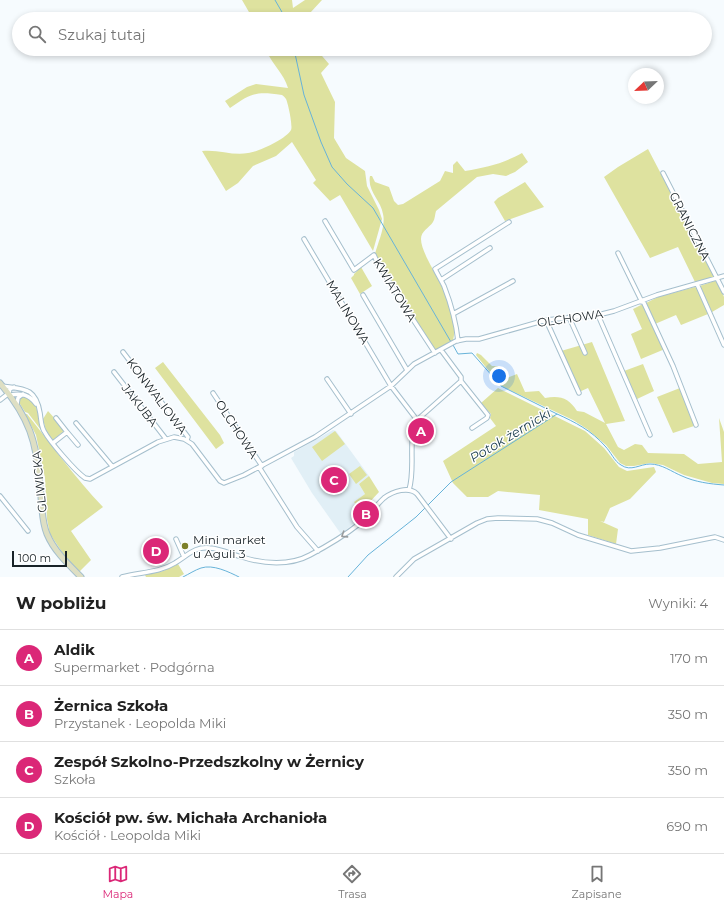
<!DOCTYPE html>
<html lang="pl">
<meta charset="utf-8">
<style>
body{margin:0;font-family:Montserrat,sans-serif;background:#f6f6f6;color:#222}
.compass{position:absolute;left:628px;top:68px;width:36px;height:36px;border-radius:50%;background:#fff;box-shadow:0 2px 6px #0003;rotate:247deg}
.scale{position:absolute;left:12px;bottom:10px;width:55px;box-sizing:border-box;padding-left:4px;border:2px solid #192328;border-top:0;font-size:11px;line-height:14px;white-space:nowrap;color:#192328;-webkit-text-stroke:3px #fff;paint-order:stroke}
.you{position:absolute;left:499px;top:376px;width:14px;height:14px;margin:-10px;border:3px solid #fff;border-radius:50%;background:#1a73e8;box-shadow:0 0 0 6px #1a73e833}
.badge{display:grid;place-items:center;width:26px;height:26px;border-radius:50%;background:#db2777;color:#fff;font-size:13px;font-weight:700}
.pin{position:absolute;translate:-50% -50%;border:2px solid #fff;box-shadow:0 1px 4px #0006}
.list{margin:0;padding:0;list-style:none}
h2{display:flex;justify-content:space-between;align-items:center;height:52px;margin:0;padding:0 16px;font-size:17px}
h2 small{font-size:13px;font-weight:400;color:#767676}
.list li{display:grid;grid-template-columns:26px 1fr auto;gap:12px;align-items:center;box-sizing:border-box;height:56px;padding:0 16px;border-top:1px solid #e0e0e0}
.list b{display:block;font-size:15px;white-space:nowrap}
.list p{margin:0;font-size:13px;white-space:nowrap;color:#767676}
.list em{font-size:13px;font-style:normal;color:#767676}
.icon{flex:none;width:22px;height:22px;fill:none;stroke:currentColor;stroke-width:2;stroke-linecap:round;stroke-linejoin:round}
.map{position:relative;flex:none;width:724px;height:577px;overflow:hidden}
.search{position:absolute;background:#fff;box-shadow:0 2px 6px #0003;left:12px;right:12px;top:12px;height:44px;display:flex;align-items:center;gap:10px;box-sizing:border-box;padding:0 14px;border-radius:22px;color:#767676;font-size:15px}
.sheet{height:276px;background:#fff}
nav{display:flex;justify-content:space-around;align-items:center;box-sizing:border-box;height:56px;border-top:1px solid #e0e0e0;background:#fff;font-size:11px;color:#767676}
nav a{display:grid;justify-items:center;gap:2px}
nav .on{color:#db2777}
.map>svg:first-child{display:block}
.built{fill:#e1eff6}
.green{fill:#dee29f}
.lines{fill:none;stroke-linecap:round;stroke-linejoin:round}
.stream{stroke:#67b3d9;stroke-width:1}
.street-casing{stroke:#a5bfcd;stroke-width:5.5}
.secondary-casing{stroke:#a5bfcd;stroke-width:7}
.street{stroke:#fff;stroke-width:3.5}
.secondary{stroke:#dedfc3;stroke-width:5}
.oneway{stroke:#989c9e}
.poi-dot{fill:#7d8029;stroke:#fff;stroke-width:1.5}
.labels{text-anchor:middle;dominant-baseline:central;stroke-width:3;stroke-linejoin:round;paint-order:stroke}
.street-label{font-size:12px;fill:#192328;stroke:#fff}
.poi-label{font-size:12px;fill:#192328;stroke:#fff;text-anchor:start}
.water-label{font-size:13px;font-style:italic;fill:#193c4c;stroke:#fff}
</style>
<div class="map">
<svg width="724" height="577" viewBox="0 0 724 577">
<rect width="100%" height="100%" fill="#f6fbfe"/>
<path class="built" d="M333,430L336,431L369,476L359,484L365,494L355,502L364,515L361,517V520L356,524H353L341,534L312,493L291,458L294,456V452Z"/>
<path class="green" d="M242,0H292L293,8L305,0H322L310,13L308,19H253Z
M268,49H316L329,64L321,73L335,102L334,138L346,158L365,171L367,186L379,210L382,219L373,251L340,195L330,201L313,183L316,180L292,142L276,156L253,166L238,183L226,191L202,151C218,149 233,156 248,153C258,152 286,139 291,130C293,126 288,103 286,99C285,98 284,96 282,95C256,91 251,93 230,108L225,101L247,87L256,84L288,88C284,74 273,65 267,52Z
M648,149L715,277L695,282L678,247L650,258L604,177L618,167Z
M522,153L528,162L515,172L506,176L493,174L477,177L436,211C435,214 435,219 433,222C429,228 421,231 421,239C421,250 433,269 438,279C446,294 458,324 453,340L435,351L375,254C378,242 386,226 383,214C381,200 367,191 370,176H372L375,182L389,187L394,201L398,205L403,204L440,181L445,171L453,173V165L457,161L465,171C487,167 502,164 522,153Z
M525,182L544,207L505,221L494,202L498,198Z
M361,267L372,286L360,294L351,278L354,275V274Z
M717,280L724,297V305L712,312L700,286Z
M695,287L698,289L708,314L681,325L676,315L655,324L646,303L658,297Z
M643,304L665,349L641,359L631,334L642,329L633,309Z
M592,342L625,421L606,424L618,447L624,450L635,444L642,445L648,453L684,454L698,464L722,462L719,418L724,432V484L712,483L684,475L663,465L650,463L634,466H626L620,463L606,445L587,429L573,420L501,386L476,355L477,353L481,355L492,366H499L507,378L517,374L525,392L539,391L545,398C560,395 569,398 577,411L584,412L605,423L588,388L579,392L561,351Z
M163,362L220,435L224,443L216,449L155,368Z
M643,364L654,391L637,399L624,371Z
M498,388L585,431L604,448L619,467L627,471L654,467L656,472L630,499L610,508L604,522L600,521L618,529L616,544L588,535V519L539,510L540,495L498,491L488,497H467L453,483L443,461L496,426L490,418L491,414L481,403Z
M680,388L694,426L673,433L657,397Z
M24,396C41,405 36,413 41,430L28,413L25,412L20,404H19V398Z
M48,411L65,430L53,440L46,431L43,419Z
M25,414H27C52,445 75,478 103,507L71,531L91,560L79,572L64,555L50,534L47,519L45,478L36,435Z
M335,431L345,444L322,461L312,447Z
M360,466L367,475L356,484L349,474Z
M369,476L379,492L366,506L370,510L365,515L354,502L365,494L359,484Z
M178,564L184,574L179,577H146L145,575L163,571Z"/>
<g class="lines">
<path class="stream" d="M275,0L286,19
M294,49L304,95L321,142L332,167L347,184L373,208L451,342
M453,345L458,354L472,353L501,386L557,414
M183,577C189,574 195,570 201,568C213,564 229,572 239,577
M348,577L368,555L416,517L451,482L557,414C575,422 592,431 605,446C611,452 614,461 621,465C631,472 640,464 650,464C662,464 672,472 682,476C695,482 710,484 724,485"/>
<defs>
<path id="street" d="M663,173L724,292
M325,221L354,270L374,255L378,264L403,304L435,353
M304,239L391,386L417,420C407,442 416,467 409,490
M618,253L642,302
M441,280L490,248
M697,284L724,345
M363,295L407,370
M643,301L673,366L696,425
M453,314L513,281
M598,315L650,435
M569,317L585,353
M546,320L579,393
M458,341C456,321 451,304 444,286C441,280 438,275 435,269L509,222
M123,352L188,437L187,440
M114,372L166,439
M327,379L351,414
M461,381L488,415L487,418L472,428
M2,386C23,389 36,387 40,413C41,419 41,426 44,431C50,442 75,471 85,478L90,479L158,442L174,437L184,439L192,444L220,481L224,483L244,475L315,437L391,386L414,364L456,341L466,339H479L546,320L598,315L614,311L657,295L724,276
M213,393L262,466
M10,395C21,393 29,394 36,404
M0,400L9,393L10,389L14,387
M17,404L18,398L23,394
M56,418L67,432
M417,420L461,381V377L441,350
M76,423L112,466
M53,443L67,432L78,445
M259,467L297,527L318,551
M0,496L28,531
M176,539L184,557
M122,577C139,572 159,573 175,563C187,556 195,546 210,548C221,549 231,554 242,557C263,564 290,566 310,555C327,546 344,536 359,524C369,517 375,506 384,498C393,491 409,486 417,494L451,539
M396,577L414,559L477,523L487,519L498,518L537,519L552,523L578,535L631,551L660,548L715,537L724,540"/>
<path id="secondary" d="M0,383C29,417 37,442 40,486C42,502 41,520 47,534C54,551 69,565 81,577"/>
</defs>
<use href="#street" class="street-casing"/>
<use href="#secondary" class="secondary-casing"/>
<use href="#street" class="street"/>
<use href="#secondary" class="secondary"/>
</g>
<defs><path id="oneway-chevron" d="M-2-3.5L2.5 0L-2 3.5" fill="none" stroke-width="1.6" stroke-linecap="round" stroke-linejoin="round"/></defs>
<use class="oneway" href="#oneway-chevron" transform="translate(344 535) rotate(147)"/>
<circle class="poi-dot" cx="185" cy="546" r="4"/>
<g class="labels">
<g class="street-label">
<text transform="translate(690 226) rotate(63)">GRANICZNA</text>
<text transform="translate(395 290) rotate(59)">KWIATOWA</text>
<text transform="translate(348 312) rotate(59)">MALINOWA</text>
<text transform="translate(570 318) rotate(-8)">OLCHOWA</text>
<text transform="translate(157 396) rotate(53)">KONWALIOWA</text>
<text transform="translate(140 405) rotate(52)">JAKUBA</text>
<text transform="translate(237 429) rotate(57)">OLCHOWA</text>
<text transform="translate(39 482) rotate(-96)">GLIWICKA</text>
</g>
<g class="poi-label">
<text x="193" y="539">Mini market<tspan x="193" dy="14">u Aguli 3</tspan></text>
</g>
<g class="water-label">
<text transform="translate(510 435) rotate(-31)">Potok żernicki</text>
</g>
</g>
</svg>
<svg class="compass" viewBox="-18 -18 36 36"><path d="M0-13l5 13h-10z" fill="#e53935"/><path d="M0 13l5-13h-10z" fill="#767676"/></svg>
<div class="scale">100 m</div>
<div class="you"></div>
<div class="pin badge" style="left:421px;top:431px">A</div>
<div class="pin badge" style="left:366px;top:514px">B</div>
<div class="pin badge" style="left:334px;top:480px">C</div>
<div class="pin badge" style="left:156px;top:551px">D</div>
<div class="search"><svg class="icon" aria-label="search" viewBox="0 0 24 24"><circle cx="10" cy="10" r="6"/><path d="M15 15l6 6"/></svg>Szukaj tutaj</div>
</div>
<section class="sheet">
<h2>W pobliżu<small>Wyniki: 4</small></h2>
<ul class="list">
<li><span class="badge">A</span><div><b>Aldik</b><p>Supermarket · Podgórna</p></div><em>170 m</em></li>
<li><span class="badge">B</span><div><b>Żernica Szkoła</b><p>Przystanek · Leopolda Miki</p></div><em>350 m</em></li>
<li><span class="badge">C</span><div><b>Zespół Szkolno-Przedszkolny w Żernicy</b><p>Szkoła</p></div><em>350 m</em></li>
<li><span class="badge">D</span><div><b>Kościół pw. św. Michała Archanioła</b><p>Kościół · Leopolda Miki</p></div><em>690 m</em></li>
</ul>
</section>
<nav>
<a class="on"><svg class="icon" aria-label="map" viewBox="0 0 24 24"><path d="M3 6l6-2 6 2 6-2v14l-6 2-6-2-6 2zM9 4v14M15 6v14"/></svg>Mapa</a>
<a><svg class="icon" aria-label="directions" viewBox="0 0 24 24"><path d="M12 3l9 9-9 9-9-9zM9 14v-3h6M13 9l2 2-2 2"/></svg>Trasa</a>
<a><svg class="icon" aria-label="saved" viewBox="0 0 24 24"><path d="M7 4h10v16l-5-4-5 4z"/></svg>Zapisane</a>
</nav>
